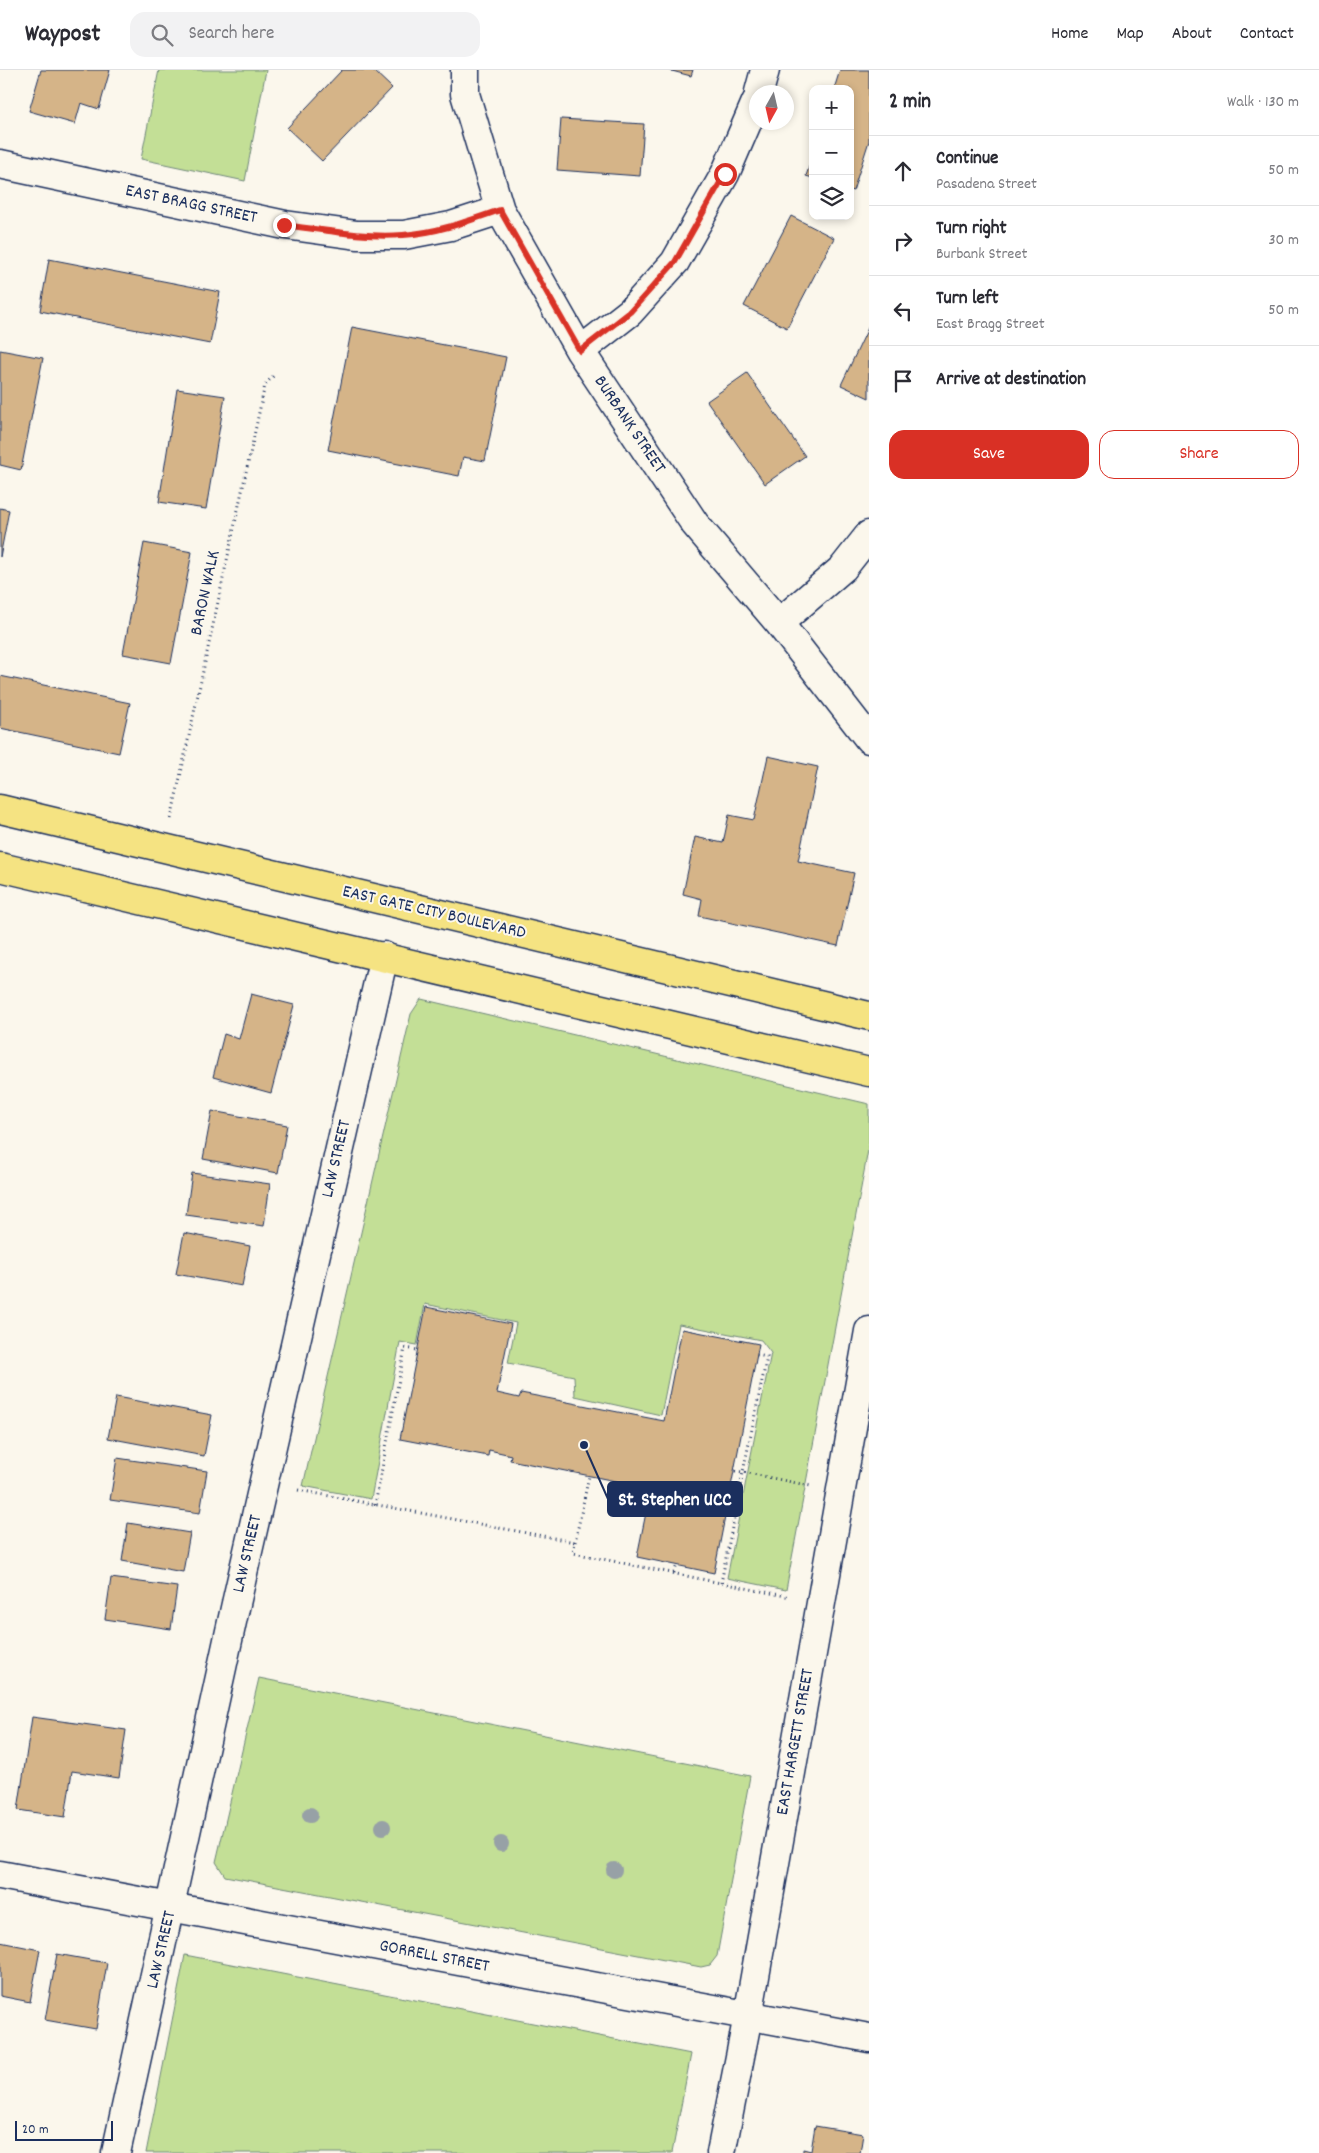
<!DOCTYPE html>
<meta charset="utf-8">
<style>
body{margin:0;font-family:Dekko,sans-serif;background:#f2f2f3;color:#2b2b33}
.controls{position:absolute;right:15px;top:15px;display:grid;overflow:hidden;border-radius:10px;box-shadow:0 2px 8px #0003}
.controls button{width:45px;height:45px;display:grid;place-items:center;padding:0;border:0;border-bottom:1px solid #e1e1e2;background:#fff;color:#2b2b33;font:25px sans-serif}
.compass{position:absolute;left:749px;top:15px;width:45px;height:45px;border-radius:50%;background:#fff;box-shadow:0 2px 8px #0003;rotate:188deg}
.scale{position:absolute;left:15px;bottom:12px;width:98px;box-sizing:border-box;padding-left:5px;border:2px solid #1b2f5e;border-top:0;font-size:14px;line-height:18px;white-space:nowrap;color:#1b2f5e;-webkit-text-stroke:4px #fbf7ec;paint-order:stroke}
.stop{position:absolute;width:15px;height:15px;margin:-11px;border:4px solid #d93025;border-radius:50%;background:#fff}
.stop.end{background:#d93025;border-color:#fff;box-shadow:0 1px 5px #0008}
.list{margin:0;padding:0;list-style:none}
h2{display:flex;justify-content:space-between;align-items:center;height:65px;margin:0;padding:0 20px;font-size:21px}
h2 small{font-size:16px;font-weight:400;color:#7c7c81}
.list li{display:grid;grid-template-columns:32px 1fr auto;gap:15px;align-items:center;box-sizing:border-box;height:70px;padding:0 20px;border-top:1px solid #e1e1e2}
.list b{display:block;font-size:19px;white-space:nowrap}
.list p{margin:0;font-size:16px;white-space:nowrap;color:#7c7c81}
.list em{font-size:16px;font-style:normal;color:#7c7c81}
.actions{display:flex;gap:10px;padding:15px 20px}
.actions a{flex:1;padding:11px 0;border:1px solid #d93025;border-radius:15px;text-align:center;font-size:18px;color:#d93025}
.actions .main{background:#d93025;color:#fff}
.icon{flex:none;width:28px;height:28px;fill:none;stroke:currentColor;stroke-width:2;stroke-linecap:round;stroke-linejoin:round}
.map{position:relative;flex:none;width:869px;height:2083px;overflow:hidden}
header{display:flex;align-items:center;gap:30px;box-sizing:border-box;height:70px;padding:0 25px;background:#fff;border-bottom:1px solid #e1e1e2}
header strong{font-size:24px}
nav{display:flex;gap:28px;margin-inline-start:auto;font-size:18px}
.search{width:350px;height:45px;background:#f2f2f3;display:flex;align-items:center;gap:12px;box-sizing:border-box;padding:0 18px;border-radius:15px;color:#7c7c81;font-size:19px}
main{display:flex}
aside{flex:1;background:#fff}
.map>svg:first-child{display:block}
.green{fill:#c3df96;stroke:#6f877a}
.building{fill:#d5b488;stroke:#1b2f5e}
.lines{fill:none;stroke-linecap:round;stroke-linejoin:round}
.street-casing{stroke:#1b2f5e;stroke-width:31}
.secondary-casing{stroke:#1b2f5e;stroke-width:31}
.primary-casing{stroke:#1b2f5e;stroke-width:31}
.path{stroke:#1b2f5e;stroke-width:3;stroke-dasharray:1 4;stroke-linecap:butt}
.street{stroke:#fbf7ec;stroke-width:28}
.secondary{stroke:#fbf7ec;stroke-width:28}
.primary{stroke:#f5e382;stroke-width:28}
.tree{fill:#97a1a6}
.route{stroke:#d93025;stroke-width:6}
.labels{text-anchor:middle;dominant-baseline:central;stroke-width:4;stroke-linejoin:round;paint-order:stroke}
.street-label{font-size:18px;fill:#1b2f5e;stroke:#fbf7ec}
.leader{fill:none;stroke:#1b2f5e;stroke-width:2}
.callout-dot{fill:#1b2f5e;stroke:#fbf7ec;stroke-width:2}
.callout{fill:#1b2f5e;stroke:#1b2f5e;stroke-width:2}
.callout-label{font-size:19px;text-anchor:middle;font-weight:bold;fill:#fff}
</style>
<header>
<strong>Waypost</strong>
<div class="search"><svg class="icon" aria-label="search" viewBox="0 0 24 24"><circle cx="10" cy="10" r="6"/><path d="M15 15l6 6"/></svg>Search here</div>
<nav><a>Home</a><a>Map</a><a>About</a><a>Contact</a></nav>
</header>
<main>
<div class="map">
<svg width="869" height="2083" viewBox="0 0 869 2083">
<rect width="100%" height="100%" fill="#fbf7ec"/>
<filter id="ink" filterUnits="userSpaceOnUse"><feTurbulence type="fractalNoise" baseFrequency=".02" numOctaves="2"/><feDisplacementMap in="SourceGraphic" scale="10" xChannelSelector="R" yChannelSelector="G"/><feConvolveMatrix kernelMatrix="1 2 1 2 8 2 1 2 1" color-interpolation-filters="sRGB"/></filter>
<g filter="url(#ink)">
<path class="green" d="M159,0H266L245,111L141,89Z
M421,929L869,1034V1075L786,1520L727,1508L771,1283L761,1270L679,1254L661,1345L575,1326L574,1306L508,1293L516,1253L425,1234L417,1275L400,1272L371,1429L303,1416L411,944Z
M259,1608L750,1706L717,1886L710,1895L701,1897L225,1806L216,1792Z
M185,1885L691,1984L672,2083H146Z"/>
<path class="building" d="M41,0H110L99,39L81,33L75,54L29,41Z
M342,0H373L392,18L322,91L287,58Z
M668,0H693L691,6Z
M840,0H869V71L853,121L850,120V19H834Z
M561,49L644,54L640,106L557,100Z
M813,85V108L806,106Z
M791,146L834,168L787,258L744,236Z
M49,189L220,222L210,274L40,241Z
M869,256V328L841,315Z
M352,257L506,287L485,391L463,387L459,406L328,380Z
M0,280L43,288L21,400L0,395Z
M747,303L805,386L765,414L707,331Z
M177,319L225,326L206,439L159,432Z
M0,438L9,440L0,487Z
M144,473L192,482L171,593L123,584Z
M0,606L130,633L119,683L0,658Z
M768,686L818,697L798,791L854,803L838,876L699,846L702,829L683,824L695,767L723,773L729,745L754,750Z
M251,924L294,935L271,1023L213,1007L224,964L239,969Z
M212,1041L287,1055L278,1103L203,1089Z
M192,1103L270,1114L264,1156L186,1145Z
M184,1163L250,1176L242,1216L176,1204Z
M426,1237L511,1254L497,1323L519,1328L521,1323L664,1351L682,1259L759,1274L714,1503L637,1487L651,1418L510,1390L511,1385L489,1380L488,1386L400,1369Z
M116,1327L212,1345L204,1386L108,1368Z
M117,1388L207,1401L200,1443L110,1430Z
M128,1453L190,1463L183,1502L122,1491Z
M111,1508L177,1517L171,1559L105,1549Z
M32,1647L126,1660L119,1708L72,1701L65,1747L18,1740Z
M0,1872L40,1880L30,1932L0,1926Z
M57,1884L107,1893L96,1959L45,1950Z
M815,2056L863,2064L860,2083H803V2079L811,2081Z"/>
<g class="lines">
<defs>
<path id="street" d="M465,0V24L500,140L580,281L695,454L779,553L869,669
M759,22L765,0
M0,94L285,155L357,165H404L451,156L500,140
M580,281L630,242L675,192L725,104L756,32
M779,553L843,498L869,465
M116,2083L235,1538L384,886
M721,2083L748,1946L869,1261"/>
<path id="secondary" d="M0,1805L869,1968"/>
<path id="primary" d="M0,739L869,946
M0,797L869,1002"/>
</defs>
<use href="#street" class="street-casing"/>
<use href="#secondary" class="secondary-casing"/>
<use href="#primary" class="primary-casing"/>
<path class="path" d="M171,749L265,315L275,304
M735,1401L743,1402L767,1287L757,1285
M298,1420L575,1472L573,1483L790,1527
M375,1435L405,1278L418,1280
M575,1472L589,1406
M674,1503L677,1495
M721,1513L743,1402L811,1416"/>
<use href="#street" class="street"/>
<use href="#secondary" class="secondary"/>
<use href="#primary" class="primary"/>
</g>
<g class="tree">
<circle cx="310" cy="1745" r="8"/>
<circle cx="383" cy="1757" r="8"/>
<circle cx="501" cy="1774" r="8"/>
<circle cx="614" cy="1800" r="8"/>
</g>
</g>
<g class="lines" filter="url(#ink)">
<path class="route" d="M284,155C324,160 363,168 403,165C436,163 469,151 500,140L580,281L630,242L675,192L725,104"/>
</g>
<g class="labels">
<g class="street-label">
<text transform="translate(191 135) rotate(12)">EAST BRAGG STREET</text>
<text transform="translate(629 355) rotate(56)">BURBANK STREET</text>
<text transform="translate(206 523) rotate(-78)">BARON WALK</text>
<text transform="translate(434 843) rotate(13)">EAST GATE CITY BOULEVARD</text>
<text transform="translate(337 1089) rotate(-77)">LAW STREET</text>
<text transform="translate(248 1484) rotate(-77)">LAW STREET</text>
<text transform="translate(796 1672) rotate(-80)">EAST HARGETT STREET</text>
<text transform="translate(162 1880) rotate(-77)">LAW STREET</text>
<text transform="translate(434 1887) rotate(11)">GORRELL STREET</text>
</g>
</g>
<path class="leader" d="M584 1375L608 1429"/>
<circle class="callout-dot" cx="584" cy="1375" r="5"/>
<rect class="callout" x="608" y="1412" width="134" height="34" rx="5"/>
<g class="callout-label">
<text x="675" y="1435">St. Stephen UCC</text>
</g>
</svg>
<div class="controls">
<button>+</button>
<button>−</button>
<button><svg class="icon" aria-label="layers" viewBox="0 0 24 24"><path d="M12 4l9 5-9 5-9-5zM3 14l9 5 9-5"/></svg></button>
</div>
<svg class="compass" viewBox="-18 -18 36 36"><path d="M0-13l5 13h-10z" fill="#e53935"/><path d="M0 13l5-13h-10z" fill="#7c7c81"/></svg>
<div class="scale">20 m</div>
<div class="stop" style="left:725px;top:104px"></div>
<div class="stop end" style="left:284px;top:155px"></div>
</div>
<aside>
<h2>2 min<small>Walk · 130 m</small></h2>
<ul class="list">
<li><svg class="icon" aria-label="ahead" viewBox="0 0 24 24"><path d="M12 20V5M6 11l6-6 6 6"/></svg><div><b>Continue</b><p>Pasadena Street</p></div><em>50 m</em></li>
<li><svg class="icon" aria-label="right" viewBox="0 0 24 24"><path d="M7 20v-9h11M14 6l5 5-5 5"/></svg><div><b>Turn right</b><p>Burbank Street</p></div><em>30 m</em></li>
<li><svg class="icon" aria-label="left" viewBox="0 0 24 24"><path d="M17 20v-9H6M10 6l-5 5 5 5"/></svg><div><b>Turn left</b><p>East Bragg Street</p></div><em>50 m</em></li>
<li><svg class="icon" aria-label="arrive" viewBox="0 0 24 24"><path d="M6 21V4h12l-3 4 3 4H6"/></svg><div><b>Arrive at destination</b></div></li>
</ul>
<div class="actions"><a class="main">Save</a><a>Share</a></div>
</aside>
</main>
